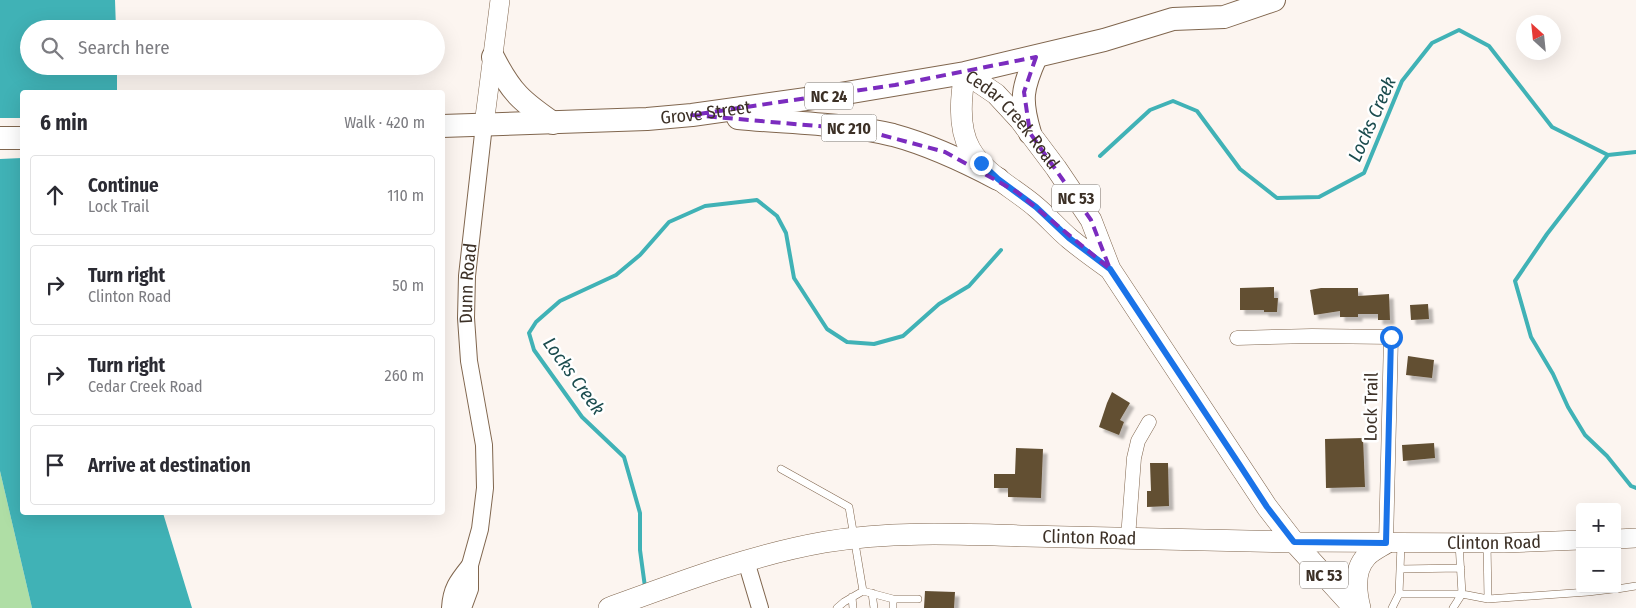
<!DOCTYPE html>
<meta charset="utf-8">
<style>
body{margin:0;font-family:"Fira Sans Condensed",sans-serif;background:#f2f2f3;color:#2b2b33}
.controls{position:absolute;right:15px;bottom:15px;display:grid;overflow:hidden;border-radius:5px;box-shadow:0 5px 20px #0002}
.controls button{width:45px;height:45px;display:grid;place-items:center;padding:0;border:0;border-bottom:1px solid #e1e1e2;background:#fff;color:#2b2b33;font:25px sans-serif}
.compass{position:absolute;left:1516px;top:15px;width:45px;height:45px;border-radius:50%;background:#fff;box-shadow:0 5px 20px #0002;rotate:333deg}
.stop{position:absolute;width:15px;height:15px;margin:-11px;border:4px solid #1a73e8;border-radius:50%;background:#fff}
.stop.end{background:#1a73e8;border-color:#fff;box-shadow:0 1px 5px #0008}
.list{margin:0;padding:0;list-style:none}
h2{display:flex;justify-content:space-between;align-items:center;height:65px;margin:0;padding:0 20px;font-size:21px}
h2 small{font-size:16px;font-weight:400;color:#7c7c81}
.list li{display:grid;grid-template-columns:32px 1fr auto;gap:15px;align-items:center;box-sizing:border-box;height:80px;margin:0 10px 10px;padding:0 10px;border:1px solid #e1e1e2;border-radius:5px}
.list b{display:block;font-size:19px;white-space:nowrap}
.list p{margin:0;font-size:16px;white-space:nowrap;color:#7c7c81}
.list em{font-size:16px;font-style:normal;color:#7c7c81}
.icon{flex:none;width:28px;height:28px;fill:none;stroke:currentColor;stroke-width:2;stroke-linecap:round;stroke-linejoin:round}
.map{position:relative;flex:none;width:1636px;height:608px;overflow:hidden}
.search{position:absolute;background:#fff;box-shadow:0 5px 20px #0002;left:20px;top:20px;width:425px;height:55px;display:flex;align-items:center;gap:12px;box-sizing:border-box;padding:0 18px;border-radius:28px;color:#7c7c81;font-size:19px}
.panel{position:absolute;background:#fff;box-shadow:0 5px 20px #0002;left:20px;top:90px;width:425px;height:425px;border-radius:5px}
.map>svg:first-child{display:block}
.green{fill:#afdea5}
.water{fill:#40b2b6}
.pier{fill:#fcf5f0}
.lines{fill:none;stroke-linecap:round;stroke-linejoin:round}
.stream{stroke:#40b2b6;stroke-width:4}
.building{fill:#624f33;filter:url(#shadow)}
.service-casing{stroke:#80664e;stroke-width:8}
.minor-casing{stroke:#80664e;stroke-width:15}
.tertiary-casing{stroke:#80664e;stroke-width:18}
.secondary-casing{stroke:#80664e;stroke-width:20}
.primary-casing{stroke:#80664e;stroke-width:22}
.trunk-casing{stroke:#80664e;stroke-width:24}
.service{stroke:#fff;stroke-width:7}
.minor{stroke:#fff;stroke-width:14}
.tertiary{stroke:#fff;stroke-width:16}
.secondary{stroke:#fff;stroke-width:19}
.primary{stroke:#fff;stroke-width:21}
.trunk{stroke:#fff;stroke-width:22}
.route{stroke:#1a73e8;stroke-width:6}
.marked{fill:none;stroke:#7b2cbf;stroke-width:4;stroke-dasharray:10 6;stroke-linejoin:round}
.labels{text-anchor:middle;dominant-baseline:central;stroke-width:5;stroke-linejoin:round;paint-order:stroke}
.shield{fill:#fff;stroke:#766e67;stroke-width:1}
.shield-label{font-size:16px;font-weight:bold;fill:#3c3026}
.street-label{font-size:18px;fill:#3c3026;stroke:#fff}
.water-label{font-size:19px;font-style:italic;fill:#1b4c4e;stroke:#fff}
</style>
<div class="map">
<svg width="1636" height="608" viewBox="0 0 1636 608">
<defs>
<filter id="shadow"><feDropShadow dx="4.5" dy="4.5" stdDeviation="1" flood-color="#0004"/></filter>
</defs>
<rect width="100%" height="100%" fill="#fcf5f0"/>
<path class="green" d="M0,471L32,608H0Z"/>
<path class="water" d="M0,0H115L116,29H29V66H117V92H22V512L163,513L192,608H32L0,471Z"/>
<path class="pier" d="M0,118H22V158L0,159Z"/>
<g class="lines">
<path class="stream" d="M1608,155L1547,234L1515,281L1531,337L1553,374L1568,407L1585,435L1607,456L1631,486L1636,488
M1100,156L1150,110L1173,101L1197,111L1240,169L1277,198L1319,197L1364,173L1402,81L1432,43L1459,30L1489,46L1552,127L1608,155L1636,152
M645,587L640,550V513L624,457L582,417L534,350L529,333L536,322L560,301L616,275L640,255L669,222L705,206L757,200L777,216L786,233L794,278L827,329L847,342L874,344L903,336L939,304L969,286L1001,250"/>
</g>
<path class="building" d="M1274,287V298H1278L1277,312H1264V310H1240V288Z
M1321,288H1358V296L1389,294L1390,320H1378V314H1358V317H1340V311L1314,315L1310,290Z
M1428,304L1429,319L1411,320L1410,305Z
M1408,356L1434,360L1432,378L1406,375Z
M1112,392L1130,403L1120,420L1124,422L1119,435L1099,427L1107,403Z
M1363,438L1365,487L1326,488L1325,439Z
M1434,443L1435,458L1403,461L1402,445Z
M1016,448L1043,449L1041,498L1008,497V488H994V474H1015Z
M1150,463H1168L1169,506L1147,507V491H1151Z
M925,591L955,592L954,608H924Z"/>
<g class="lines">
<defs>
<path id="service" d="M781,469L849,507L863,591L844,602L837,608
M1487,543L1488,599
M1400,569L1461,568
M1617,589L1636,586
M863,591L893,599V608
M872,593L874,608
M1399,594L1401,545
M852,597L853,608
M893,599H918
M1392,608L1399,594H1462L1459,543
M1453,608L1462,594L1488,599L1588,592L1613,589"/>
<path id="minor" d="M1237,338L1312,336L1391,337L1386,543
M1128,538L1134,458L1138,441L1149,422"/>
<g id="tertiary">
<path d="M746,561L760,608"/>
<path d="M450,608C451,588 458,580 470,565"/>
<path id="s1" d="M463,608L470,589V565L480,529L485,488L484,445L469,361L466,318L467,276L484,125"/>
</g>
<g id="secondary">
<path d="M484,125L500,0"/>
<path d="M1617,539L1636,538"/>
<path id="s2" d="M1294,542L1504,543L1580,540"/>
</g>
<g id="primary">
<path id="s3" d="M1110,269C1096,259 1082,249 1070,239C1058,229 1048,217 1036,207C1014,188 984,174 970,149C958,128 961,95 965,73L996,94L1020,120L1056,168L1091,220L1110,269L1267,507L1294,542L1354,608"/>
<path id="s4" d="M609,608C680,582 751,555 825,542C891,531 959,534 1025,536C1115,538 1204,540 1294,542"/>
<path d="M1360,608C1356,592 1353,571 1366,557C1371,551 1380,547 1386,543"/>
</g>
<g id="trunk">
<path d="M493,57C511,92 521,101 553,123"/>
<path d="M738,118C788,123 844,123 893,135C930,145 964,161 998,179"/>
<path id="s5" d="M442,126L647,119L692,115L828,96L965,73L1104,40L1173,19L1224,17L1274,0"/>
<path d="M1030,133C1020,100 1022,88 1036,57"/>
<path d="M0,138H22"/>
</g>
</defs>
<use href="#service" class="service-casing"/>
<use href="#minor" class="minor-casing"/>
<use href="#tertiary" class="tertiary-casing"/>
<use href="#secondary" class="secondary-casing"/>
<use href="#primary" class="primary-casing"/>
<use href="#trunk" class="trunk-casing"/>
<use href="#service" class="service"/>
<use href="#minor" class="minor"/>
<use href="#tertiary" class="tertiary"/>
<use href="#secondary" class="secondary"/>
<use href="#primary" class="primary"/>
<use href="#trunk" class="trunk"/>
</g>
<g class="lines">
<path class="route" d="M981,163L998,179L1036,207L1069,238L1110,269L1241,467L1267,507L1294,542L1386,543L1391,337"/>
</g>
<path class="marked" d="M1036,57L1024,92L1030,133L1091,220L1110,269L1017,192L945,152L863,130L692,115L895,85Z"/>
<g class="labels">
<g class="shield">
<rect x="805" y="82.5" width="48" height="27" rx="4"/>
<rect x="821.5" y="114.5" width="55" height="27" rx="4"/>
<rect x="1052" y="184.5" width="48" height="27" rx="4"/>
<rect x="1300" y="561.5" width="48" height="27" rx="4"/>
</g>
<g class="shield-label">
<text x="829" y="96">NC 24</text>
<text x="849" y="128">NC 210</text>
<text x="1076" y="198">NC 53</text>
<text x="1324" y="575">NC 53</text>
</g>
<g class="street-label">
<text stroke="none"><textPath href="#s5" startOffset="264">Grove Street</textPath></text>
<text stroke="none"><textPath href="#s3" startOffset="330">Cedar Creek Road</textPath></text>
<text stroke="none"><textPath href="#s1" startOffset="329">Dunn Road</textPath></text>
<text transform="translate(1371 407) rotate(-89)">Lock Trail</text>
<text stroke="none"><textPath href="#s4" startOffset="491">Clinton Road</textPath></text>
<text stroke="none"><textPath href="#s2" startOffset="200">Clinton Road</textPath></text>
</g>
<g class="water-label">
<text transform="translate(1372 119) rotate(-66)">Locks Creek</text>
<text transform="translate(574 376) rotate(54)">Locks Creek</text>
</g>
</g>
</svg>
<div class="controls">
<button>+</button>
<button>−</button>
</div>
<svg class="compass" viewBox="-18 -18 36 36"><path d="M0-13l5 13h-10z" fill="#e53935"/><path d="M0 13l5-13h-10z" fill="#7c7c81"/></svg>
<div class="stop" style="left:1391px;top:337px"></div>
<div class="stop end" style="left:981px;top:163px"></div>
<div class="search"><svg class="icon" aria-label="search" viewBox="0 0 24 24"><circle cx="10" cy="10" r="6"/><path d="M15 15l6 6"/></svg>Search here</div>
<section class="panel">
<h2>6 min<small>Walk · 420 m</small></h2>
<ul class="list">
<li><svg class="icon" aria-label="ahead" viewBox="0 0 24 24"><path d="M12 20V5M6 11l6-6 6 6"/></svg><div><b>Continue</b><p>Lock Trail</p></div><em>110 m</em></li>
<li><svg class="icon" aria-label="right" viewBox="0 0 24 24"><path d="M7 20v-9h11M14 6l5 5-5 5"/></svg><div><b>Turn right</b><p>Clinton Road</p></div><em>50 m</em></li>
<li><svg class="icon" aria-label="right" viewBox="0 0 24 24"><path d="M7 20v-9h11M14 6l5 5-5 5"/></svg><div><b>Turn right</b><p>Cedar Creek Road</p></div><em>260 m</em></li>
<li><svg class="icon" aria-label="arrive" viewBox="0 0 24 24"><path d="M6 21V4h12l-3 4 3 4H6"/></svg><div><b>Arrive at destination</b></div></li>
</ul>
</section>
</div>
